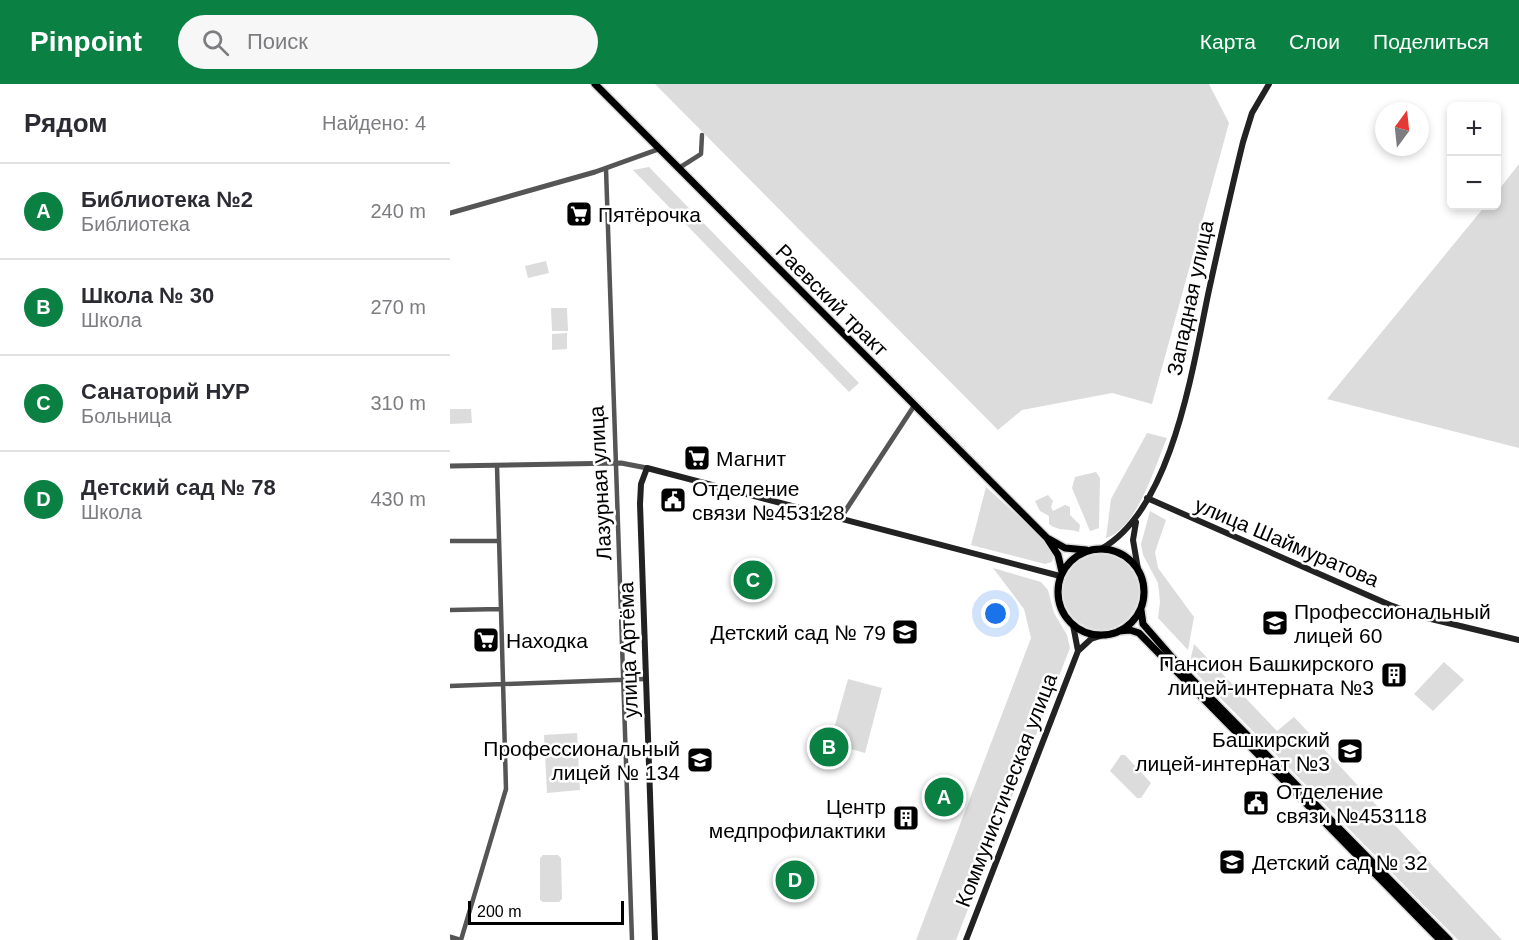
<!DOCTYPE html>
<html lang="ru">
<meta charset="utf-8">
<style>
body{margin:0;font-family:Helvetica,sans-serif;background:#f7f7f7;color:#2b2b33}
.controls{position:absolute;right:18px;top:18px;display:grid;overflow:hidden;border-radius:9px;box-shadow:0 3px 9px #0003}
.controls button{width:54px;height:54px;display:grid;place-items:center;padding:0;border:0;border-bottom:2px solid #e1e1e2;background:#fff;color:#2b2b33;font:30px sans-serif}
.compass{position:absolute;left:925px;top:18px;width:54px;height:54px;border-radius:50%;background:#fff;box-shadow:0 3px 9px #0003;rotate:15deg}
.scale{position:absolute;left:18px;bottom:15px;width:156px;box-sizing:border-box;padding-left:6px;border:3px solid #000;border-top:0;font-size:16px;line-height:21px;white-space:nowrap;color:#000;-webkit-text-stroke:4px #fff;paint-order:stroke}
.you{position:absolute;left:546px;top:530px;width:21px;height:21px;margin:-15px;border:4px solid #fff;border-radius:50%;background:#1a73e8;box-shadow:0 0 0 9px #1a73e833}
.badge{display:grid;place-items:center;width:39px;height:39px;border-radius:50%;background:#0b8043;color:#fff;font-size:20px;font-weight:700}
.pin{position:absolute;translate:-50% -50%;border:3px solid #fff;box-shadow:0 2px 6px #0006}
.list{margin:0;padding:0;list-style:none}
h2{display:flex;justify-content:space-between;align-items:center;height:78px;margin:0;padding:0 24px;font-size:26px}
h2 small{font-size:20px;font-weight:400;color:#7c7c81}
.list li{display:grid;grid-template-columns:39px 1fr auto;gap:18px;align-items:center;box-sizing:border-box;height:96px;padding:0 24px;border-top:2px solid #e1e1e2}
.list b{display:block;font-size:22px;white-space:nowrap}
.list p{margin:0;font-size:20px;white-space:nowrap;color:#7c7c81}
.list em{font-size:20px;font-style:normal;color:#7c7c81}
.icon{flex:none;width:33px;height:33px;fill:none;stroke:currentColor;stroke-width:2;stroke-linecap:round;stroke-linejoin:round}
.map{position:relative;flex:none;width:1069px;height:856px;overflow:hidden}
header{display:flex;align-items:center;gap:36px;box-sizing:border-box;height:84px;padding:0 30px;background:#0b8043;color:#fff}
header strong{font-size:28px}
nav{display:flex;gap:33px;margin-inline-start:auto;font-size:21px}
.search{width:420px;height:54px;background:#f7f7f7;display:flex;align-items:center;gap:15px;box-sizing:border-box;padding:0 21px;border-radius:33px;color:#7c7c81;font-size:22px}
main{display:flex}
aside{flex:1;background:#fff}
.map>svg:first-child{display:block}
.green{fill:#dcdcdc}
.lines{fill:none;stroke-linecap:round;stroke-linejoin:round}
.primary-casing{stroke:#dbdbdb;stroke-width:10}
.minor{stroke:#555;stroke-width:4.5}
.tertiary{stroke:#555;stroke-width:5}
.secondary{stroke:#222;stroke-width:6}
.primary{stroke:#000;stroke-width:7}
.labels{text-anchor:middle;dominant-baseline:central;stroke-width:5;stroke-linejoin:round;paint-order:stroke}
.poi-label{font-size:21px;fill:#000;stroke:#fff;text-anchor:start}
.street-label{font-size:21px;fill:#000;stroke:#fff}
</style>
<header>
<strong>Pinpoint</strong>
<div class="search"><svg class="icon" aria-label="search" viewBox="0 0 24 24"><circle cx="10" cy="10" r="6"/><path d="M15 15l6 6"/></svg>Поиск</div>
<nav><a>Карта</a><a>Слои</a><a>Поделиться</a></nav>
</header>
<main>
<aside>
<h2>Рядом<small>Найдено: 4</small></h2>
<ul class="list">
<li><span class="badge">A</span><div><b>Библиотека №2</b><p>Библиотека</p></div><em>240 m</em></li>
<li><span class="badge">B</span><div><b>Школа № 30</b><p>Школа</p></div><em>270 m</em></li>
<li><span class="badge">C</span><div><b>Санаторий НУР</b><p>Больница</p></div><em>310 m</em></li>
<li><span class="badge">D</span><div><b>Детский сад № 78</b><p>Школа</p></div><em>430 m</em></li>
</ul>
</aside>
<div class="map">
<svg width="1069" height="856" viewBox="0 0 1069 856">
<rect width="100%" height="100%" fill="#fff"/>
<path class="green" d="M205,0H759L779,39L702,320L662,309L572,326L548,346Z
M1069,80V364L877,315L1035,122H1046L1047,108Z
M199,83L409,299L399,308L183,86Z
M96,177L99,189L78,194L75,182Z
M101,224H117L118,247H102Z
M117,249V265L102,266V250Z
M0,325H21L22,339L0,340Z
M697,349L717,354C705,382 687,445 656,454L661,415Z
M646,388L650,394L649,444L640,447L622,404L625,393Z
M536,403L595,456L604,471L602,478L595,480L521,461Z
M598,411L603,417L601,423L603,427L615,421L620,423V431L630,441L629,448C618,444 609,448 599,440V432L590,427L585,417Z
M700,427L716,436L705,468L708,484L744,533L738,566L708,534L710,518L708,499L693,471L691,460Z
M613 508a38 38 0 1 1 76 0a38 38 0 1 1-76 0Z
M543,484L591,498L598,506L604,529L617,551L620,564L506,856H466L581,554L574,525Z
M744,560L827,647L844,633L1052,856H1008L739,582Z
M994,578L1014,596L983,627L964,610Z
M398,595L432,604L415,669L380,659Z
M127,649L130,706L97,709L94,651Z
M671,671H675L701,699L691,714H687L660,687Z
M93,771H108L111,774L112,815L109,818H93L90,816V774Z"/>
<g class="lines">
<defs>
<path id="primary" d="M145,0L597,454L608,471L612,488
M599,455L615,464L636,466
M608 508a43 43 0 1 1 86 0a43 43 0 1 1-86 0Z
M691,526L693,540L734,587L999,856
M669,547L680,546L689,549L990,856"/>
</defs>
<use href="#primary" class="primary-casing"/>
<path class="minor" d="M229,84L251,70L252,51
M156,85L182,856
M0,457H49
M0,526L51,525
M0,602L195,595
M11,856L56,705L47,382"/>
<path class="tertiary" d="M0,129L145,88L209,65
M0,382L171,379L197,384
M390,435L464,322
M0,853L10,856"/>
<path class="secondary" d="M697,414L940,521L977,534L1069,556
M686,438L683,456L688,485
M651,465C723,425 743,281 759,206C770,156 781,107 793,58L802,29L819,0
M623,541L628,567
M205,856L190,420L191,400L197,384L610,492
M516,856L628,567L641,555L653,551"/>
<use href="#primary" class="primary"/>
</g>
<defs>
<symbol id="supermarket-square" viewBox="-11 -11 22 22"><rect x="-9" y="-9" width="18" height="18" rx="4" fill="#000" stroke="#fff"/><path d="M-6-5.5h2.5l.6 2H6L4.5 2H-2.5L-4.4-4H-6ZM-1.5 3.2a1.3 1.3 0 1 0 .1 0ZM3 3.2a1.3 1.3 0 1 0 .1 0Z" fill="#fff"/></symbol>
<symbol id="civic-square" viewBox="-11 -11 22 22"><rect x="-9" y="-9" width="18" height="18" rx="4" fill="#000" stroke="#fff"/><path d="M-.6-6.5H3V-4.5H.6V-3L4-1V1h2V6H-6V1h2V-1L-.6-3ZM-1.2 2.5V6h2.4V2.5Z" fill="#fff"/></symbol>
<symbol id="university-square" viewBox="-11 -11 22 22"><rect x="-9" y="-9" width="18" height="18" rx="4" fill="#000" stroke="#fff"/><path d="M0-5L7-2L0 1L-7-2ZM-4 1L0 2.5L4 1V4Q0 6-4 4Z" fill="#fff"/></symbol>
<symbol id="school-square" viewBox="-11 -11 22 22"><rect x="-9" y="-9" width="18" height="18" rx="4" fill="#000" stroke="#fff"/><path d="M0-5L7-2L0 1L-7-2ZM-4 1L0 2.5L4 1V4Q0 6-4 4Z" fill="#fff"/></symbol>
<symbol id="building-square" viewBox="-11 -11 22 22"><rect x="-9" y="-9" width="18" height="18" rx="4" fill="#000" stroke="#fff"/><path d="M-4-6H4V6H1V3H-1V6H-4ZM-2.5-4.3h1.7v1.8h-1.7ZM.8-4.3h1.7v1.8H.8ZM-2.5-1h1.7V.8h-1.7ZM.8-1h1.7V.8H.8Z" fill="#fff"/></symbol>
</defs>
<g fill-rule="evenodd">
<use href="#supermarket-square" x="114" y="115" width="30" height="30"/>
<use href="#supermarket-square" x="232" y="359" width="30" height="30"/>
<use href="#civic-square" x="208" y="401" width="30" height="30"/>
<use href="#university-square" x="810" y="524" width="30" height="30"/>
<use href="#school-square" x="440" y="533" width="30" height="30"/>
<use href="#supermarket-square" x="21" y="541" width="30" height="30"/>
<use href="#building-square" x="929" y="576" width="30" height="30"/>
<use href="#school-square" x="885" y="652" width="30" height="30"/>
<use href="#university-square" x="235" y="661" width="30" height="30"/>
<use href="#civic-square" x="791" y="704" width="30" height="30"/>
<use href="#building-square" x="441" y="719" width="30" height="30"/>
<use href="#school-square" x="767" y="763" width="30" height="30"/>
</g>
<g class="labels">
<g class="poi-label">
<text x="148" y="130">Пятёрочка</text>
<text x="266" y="374">Магнит</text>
<text x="242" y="404">Отделение<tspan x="242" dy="24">связи №453128</tspan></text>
<text x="844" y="527">Профессиональный<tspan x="844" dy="24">лицей 60</tspan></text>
<text x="436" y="548" text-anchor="end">Детский сад № 79</text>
<text x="56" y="556">Находка</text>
<text x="924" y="579" text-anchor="end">Пансион Башкирского<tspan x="924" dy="24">лицей-интерната №3</tspan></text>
<text x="880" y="655" text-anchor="end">Башкирский<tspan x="880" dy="24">лицей-интернат №3</tspan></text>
<text x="230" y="664" text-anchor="end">Профессиональный<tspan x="230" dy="24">лицей № 134</tspan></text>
<text x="826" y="707">Отделение<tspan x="826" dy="24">связи №453118</tspan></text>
<text x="436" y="722" text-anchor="end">Центр<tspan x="436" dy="24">медпрофилактики</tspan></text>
<text x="802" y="778">Детский сад № 32</text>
</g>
<g class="street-label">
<text transform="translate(740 214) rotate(-78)">Западная улица</text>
<text transform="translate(382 216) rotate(45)">Раевский тракт</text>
<text transform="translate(150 399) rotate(-93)">Лазурная улица</text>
<text transform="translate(837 458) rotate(23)">улица Шаймуратова</text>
<text transform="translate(178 566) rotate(-92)">улица Артёма</text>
<text transform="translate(556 706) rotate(-69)">Коммунистическая улица</text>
</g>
</g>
</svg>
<div class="controls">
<button>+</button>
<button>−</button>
</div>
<svg class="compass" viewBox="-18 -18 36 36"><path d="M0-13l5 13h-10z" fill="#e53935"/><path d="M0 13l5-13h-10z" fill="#7c7c81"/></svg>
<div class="scale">200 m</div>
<div class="you"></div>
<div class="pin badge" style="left:494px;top:713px">A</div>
<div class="pin badge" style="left:379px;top:663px">B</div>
<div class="pin badge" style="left:303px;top:496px">C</div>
<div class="pin badge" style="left:345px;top:796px">D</div>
</div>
</main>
